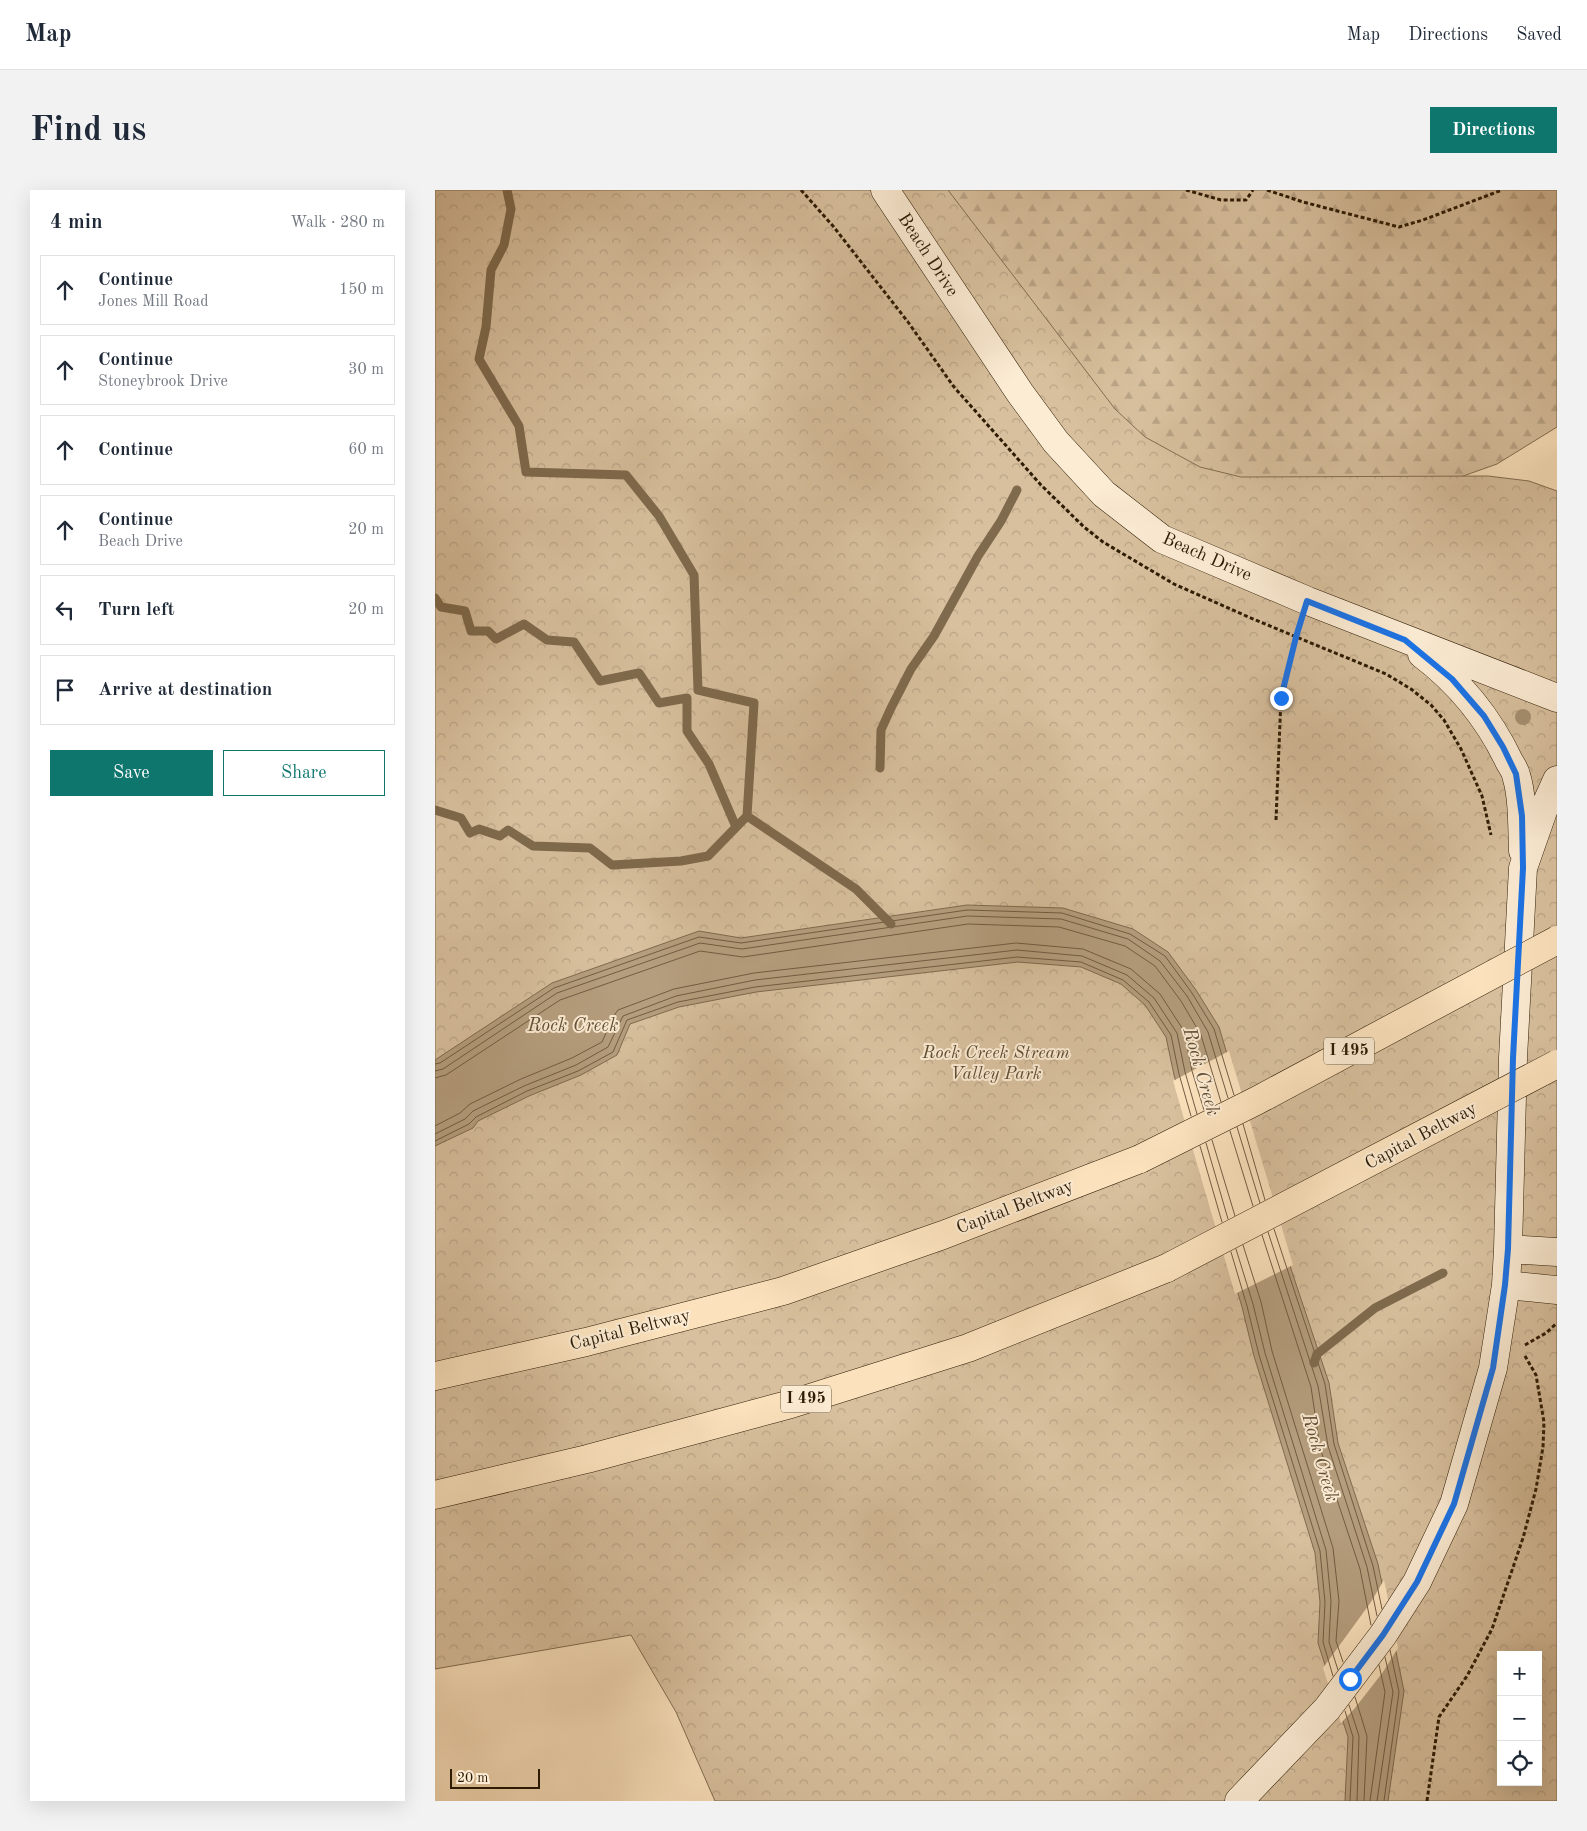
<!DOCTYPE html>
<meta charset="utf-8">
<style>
body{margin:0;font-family:"Old Standard TT",serif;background:#f2f2f3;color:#1f2937}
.controls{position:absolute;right:15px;bottom:15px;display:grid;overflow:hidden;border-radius:0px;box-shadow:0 5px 20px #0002}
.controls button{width:45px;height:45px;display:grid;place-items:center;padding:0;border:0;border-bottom:1px solid #e0e1e3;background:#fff;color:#1f2937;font:25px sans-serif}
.scale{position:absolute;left:15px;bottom:12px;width:90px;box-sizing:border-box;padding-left:5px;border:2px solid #2d1b04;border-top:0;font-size:14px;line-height:18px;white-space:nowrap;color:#2d1b04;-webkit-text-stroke:4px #fcecd4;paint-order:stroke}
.stop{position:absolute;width:15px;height:15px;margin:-11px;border:4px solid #1a73e8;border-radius:50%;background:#fff}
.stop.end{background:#1a73e8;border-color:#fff;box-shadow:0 1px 5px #0008}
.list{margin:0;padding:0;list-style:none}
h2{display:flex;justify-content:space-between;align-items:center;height:65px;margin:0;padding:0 20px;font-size:21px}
h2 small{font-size:16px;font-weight:400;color:#747a83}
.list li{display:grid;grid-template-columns:32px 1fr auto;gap:15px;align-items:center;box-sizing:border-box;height:70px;margin:0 10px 10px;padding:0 10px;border:1px solid #e0e1e3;border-radius:0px}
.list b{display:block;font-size:19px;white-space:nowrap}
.list p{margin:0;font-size:16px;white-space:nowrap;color:#747a83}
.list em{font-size:16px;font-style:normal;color:#747a83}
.actions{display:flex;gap:10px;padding:15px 20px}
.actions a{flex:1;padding:11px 0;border:1px solid #0f766e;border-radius:0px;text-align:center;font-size:18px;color:#0f766e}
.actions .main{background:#0f766e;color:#fff}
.icon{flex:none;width:28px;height:28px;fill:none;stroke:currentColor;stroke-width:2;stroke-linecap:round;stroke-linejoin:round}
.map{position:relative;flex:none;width:1122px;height:1611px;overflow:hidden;border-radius:0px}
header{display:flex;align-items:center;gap:30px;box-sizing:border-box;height:70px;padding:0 25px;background:#fff;border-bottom:1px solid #e0e1e3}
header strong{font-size:24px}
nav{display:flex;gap:28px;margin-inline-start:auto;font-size:18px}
.intro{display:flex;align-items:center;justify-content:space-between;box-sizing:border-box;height:120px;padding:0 30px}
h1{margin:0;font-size:35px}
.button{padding:12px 22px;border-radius:0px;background:#0f766e;color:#fff;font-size:18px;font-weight:700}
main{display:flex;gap:30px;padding:0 30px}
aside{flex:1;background:#fff;border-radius:0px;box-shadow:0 5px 20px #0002}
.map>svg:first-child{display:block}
.forest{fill:url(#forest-firs);stroke:#826e51}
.park{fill:url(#park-crowns);stroke:#826e51;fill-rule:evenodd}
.water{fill:#b59e7e;stroke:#7f6a4d}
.pier{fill:#fbe2bd}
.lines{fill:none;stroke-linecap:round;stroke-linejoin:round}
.shore{stroke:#715c41;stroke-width:1}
.stream{stroke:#7f6a4d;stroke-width:9}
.secondary-casing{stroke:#2d1b04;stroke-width:29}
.highway-casing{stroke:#2d1b04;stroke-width:29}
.path{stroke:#2d1b04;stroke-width:3;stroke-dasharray:4 2.5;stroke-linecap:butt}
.secondary{stroke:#fcecd4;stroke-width:28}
.highway{stroke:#fbe2bd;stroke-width:28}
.highway-bridge-casing{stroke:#2d1b04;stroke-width:29;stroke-linecap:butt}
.highway-bridge{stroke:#fbe2bd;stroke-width:28}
.tree{fill:#a69071}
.route{stroke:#1a73e8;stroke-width:6}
.labels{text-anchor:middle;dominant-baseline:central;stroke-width:4;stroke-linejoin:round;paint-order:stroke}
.shield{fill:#fcecd4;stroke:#6b5a42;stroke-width:1}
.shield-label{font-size:16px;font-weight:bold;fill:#2d1b04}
.street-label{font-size:18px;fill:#2d1b04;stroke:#fcecd4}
.park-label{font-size:18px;font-style:italic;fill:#604d32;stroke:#fcecd4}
.water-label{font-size:19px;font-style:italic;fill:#634f35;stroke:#fcecd4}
</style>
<header>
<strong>Map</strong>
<nav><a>Map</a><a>Directions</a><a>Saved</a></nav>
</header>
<div class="intro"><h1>Find us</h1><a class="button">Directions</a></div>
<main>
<aside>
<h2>4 min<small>Walk · 280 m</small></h2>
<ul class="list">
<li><svg class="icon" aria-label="ahead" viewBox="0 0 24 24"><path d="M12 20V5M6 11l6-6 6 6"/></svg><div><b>Continue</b><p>Jones Mill Road</p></div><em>150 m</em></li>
<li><svg class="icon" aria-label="ahead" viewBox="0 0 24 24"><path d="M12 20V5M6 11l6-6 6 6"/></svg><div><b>Continue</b><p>Stoneybrook Drive</p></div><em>30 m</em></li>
<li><svg class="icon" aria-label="ahead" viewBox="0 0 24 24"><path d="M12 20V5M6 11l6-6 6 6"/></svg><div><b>Continue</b></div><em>60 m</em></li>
<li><svg class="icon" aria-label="ahead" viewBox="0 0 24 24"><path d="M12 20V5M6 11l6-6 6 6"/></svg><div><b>Continue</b><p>Beach Drive</p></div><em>20 m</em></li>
<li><svg class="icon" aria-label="left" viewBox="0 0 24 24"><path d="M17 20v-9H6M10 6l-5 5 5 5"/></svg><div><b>Turn left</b></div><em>20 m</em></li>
<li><svg class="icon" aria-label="arrive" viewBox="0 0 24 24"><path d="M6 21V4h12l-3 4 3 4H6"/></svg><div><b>Arrive at destination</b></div></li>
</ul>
<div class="actions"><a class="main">Save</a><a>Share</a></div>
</aside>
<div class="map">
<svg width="1122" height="1611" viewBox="0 0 1122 1611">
<defs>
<pattern id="forest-firs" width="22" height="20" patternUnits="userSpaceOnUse" patternTransform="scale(1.25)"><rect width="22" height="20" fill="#d8c09e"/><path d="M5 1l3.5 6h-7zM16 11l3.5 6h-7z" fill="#baa486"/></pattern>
<pattern id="park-crowns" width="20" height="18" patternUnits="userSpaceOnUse" patternTransform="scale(1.25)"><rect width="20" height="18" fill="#d8c09e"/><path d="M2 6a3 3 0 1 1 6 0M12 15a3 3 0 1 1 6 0" fill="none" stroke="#baa486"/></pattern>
</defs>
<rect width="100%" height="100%" fill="#fbe2bd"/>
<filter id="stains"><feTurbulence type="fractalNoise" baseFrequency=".004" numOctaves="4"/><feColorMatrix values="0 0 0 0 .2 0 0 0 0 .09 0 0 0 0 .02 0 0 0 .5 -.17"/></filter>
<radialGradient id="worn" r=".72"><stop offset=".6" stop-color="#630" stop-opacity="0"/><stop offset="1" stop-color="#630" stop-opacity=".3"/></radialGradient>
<path class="forest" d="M508,0H1122V237L1062,274L1014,291L883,364L679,242Z"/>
<path class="park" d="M0,0H513L680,219L710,247L765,277L806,287L1053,286L1094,291L1122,301V1611H280L241,1522L196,1445L0,1479ZM1066,1465H1103V1592H1066Z"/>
<path class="water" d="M532,715L628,718L698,739L733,762L761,800L784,837L857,1082L894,1193L903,1253L943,1374L969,1501L953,1611H910L913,1547L883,1453L885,1412L880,1363L819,1166L807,1117L739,885L731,847L710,815L686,794L646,777L583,772L321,802L244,817L195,834L182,865L146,885L94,906L43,931L38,938L0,956V870L117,793L264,741L306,748Z"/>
<path class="pier" d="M794,861L858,1075L800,1104L738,891Z
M949,1390L963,1458L948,1482L920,1518L906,1533L888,1478L936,1412Z"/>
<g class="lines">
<path class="shore" d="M0,874L5,873L119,798L264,747L306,753L532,720L627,723L695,744L730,766L757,803L779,839L799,905
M0,881L8,879L122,803L265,753L307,759L532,726L626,729L693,749L725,771L752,806L773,842L793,908
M0,888L11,885L125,810L265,761L308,767L533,734L624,737L690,756L720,776L746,811L766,845L786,912
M808,934L830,1010
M0,936L25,923L35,914L86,889L137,868L167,852L178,827L183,820L239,799L319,783L581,753L648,759L696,779L725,804L749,841L757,881L769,920
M802,937L825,1013
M795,941L818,1016
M0,944L30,929L38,921L89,896L141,875L173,857L188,826L241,806L320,790L582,760L647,766L692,785L719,808L742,843L750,882L762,924
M777,950L800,1026
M0,951L34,934L41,927L92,901L143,881L178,862L192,830L243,812L320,797L582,767L646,772L688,790L714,812L736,845L744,884L756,926
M771,953L793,1029
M765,956L787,1032
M839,1039L890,1194L899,1254L938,1376L947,1419
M833,1042L883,1196L893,1256L932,1377L942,1426
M827,1045L876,1197L885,1258L925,1379L936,1435
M808,1055L826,1112L837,1161L898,1358L904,1411L901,1451L908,1472
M801,1059L818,1114L830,1163L891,1360L896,1411L894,1452L903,1480
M796,1062L812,1116L824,1165L885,1361L890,1412L888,1452L898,1486
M920,1507L932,1546L929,1611
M914,1515L924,1546L922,1611
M910,1521L918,1547L915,1611
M935,1611L950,1502L944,1475
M942,1611L958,1502L950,1467
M949,1611L964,1502L955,1460"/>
<path class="stream" d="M72,0L76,19L69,55L56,80L51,137L44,169L84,236L91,282L191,285L224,326L259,385L263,500L319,513L312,626L421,699L456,734
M0,408L6,417L30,421L36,441H53L61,449L89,434L112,450L139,452L165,491L204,483L224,513L252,508V541L274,574L301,637
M445,578L446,540L456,518L476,479L499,446L543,366L566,331L582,300
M0,620L26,628L35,643L44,639L65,646L73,640L98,656L155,658L177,675L246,671L273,666L312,626
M879,1173L882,1164L940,1118L1008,1083"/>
<defs>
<path id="secondary" d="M450,0L585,203L621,252L669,304L727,349L873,411L1122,508
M987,464C1024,492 1054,529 1074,571C1076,575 1080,580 1081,585C1088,607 1087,638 1088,661
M1073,1059L1122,1062
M1071,1095L1122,1100
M804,1611L892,1519L948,1445L982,1392L1019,1314L1058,1178L1071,1095L1073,1059L1078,868L1088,678L1108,621L1122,590"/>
<path id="highway" d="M0,1186L151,1152L348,1101L508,1045L705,969
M0,1305L152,1269L356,1214L533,1158L732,1078"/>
</defs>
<use href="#secondary" class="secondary-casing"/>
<use href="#highway" class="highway-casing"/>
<path class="path" d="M366,0L398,36L473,132L519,197L606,295L649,337L668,352L739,394L818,429L951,484L976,499L996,515L1009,530L1026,559L1047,606L1056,645
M751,0L786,10H811L818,0
M832,0L868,12L964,37L988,30L1067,0
M841,630L846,508L864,438
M1090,1155L1111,1143L1122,1133
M992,1611L1004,1527L1032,1486L1057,1439L1088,1348L1101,1299L1108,1257L1109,1232L1101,1185L1090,1166"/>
<use href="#secondary" class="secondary"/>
<use href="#highway" class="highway"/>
<defs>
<path id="highway-bridge" d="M705,969L821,911L1122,750
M732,1078L1122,874"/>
</defs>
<use href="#highway-bridge" class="highway-bridge-casing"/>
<use href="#highway-bridge" class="highway-bridge"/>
</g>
<circle class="tree" cx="1088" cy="527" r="8"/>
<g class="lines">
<path class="route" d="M846,508L861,447L872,411L970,450L1017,489L1049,526L1068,557L1081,584L1087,626L1088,678L1078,868L1073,1059L1070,1095L1058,1178L1019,1314L982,1392L948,1445L915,1489"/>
</g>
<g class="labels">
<g class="shield">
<rect x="889" y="847.5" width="50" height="27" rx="4"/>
<rect x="346" y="1195.5" width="50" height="27" rx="4"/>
</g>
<g class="shield-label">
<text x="914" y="861">I 495</text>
<text x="371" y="1209">I 495</text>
</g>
<g class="street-label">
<text transform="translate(493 65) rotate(57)">Beach Drive</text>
<text transform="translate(772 367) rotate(24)">Beach Drive</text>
<text transform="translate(986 946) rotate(-28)">Capital Beltway</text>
<text transform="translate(580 1017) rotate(-21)">Capital Beltway</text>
<text transform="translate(195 1140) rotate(-14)">Capital Beltway</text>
</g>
<g class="park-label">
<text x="561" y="863">Rock Creek Stream<tspan x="561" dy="21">Valley Park</tspan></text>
</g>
<g class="water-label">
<text x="138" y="836">Rock Creek</text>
<text transform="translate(765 882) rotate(74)">Rock Creek</text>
<text transform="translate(884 1268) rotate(74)">Rock Creek</text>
</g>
</g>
<rect width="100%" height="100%" filter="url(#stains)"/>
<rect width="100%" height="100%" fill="url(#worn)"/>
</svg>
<div class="controls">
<button>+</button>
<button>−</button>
<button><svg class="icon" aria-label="locate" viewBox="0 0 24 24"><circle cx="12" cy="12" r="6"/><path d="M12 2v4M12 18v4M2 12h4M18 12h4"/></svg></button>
</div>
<div class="scale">20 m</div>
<div class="stop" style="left:915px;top:1489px"></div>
<div class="stop end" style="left:846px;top:508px"></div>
</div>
</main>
